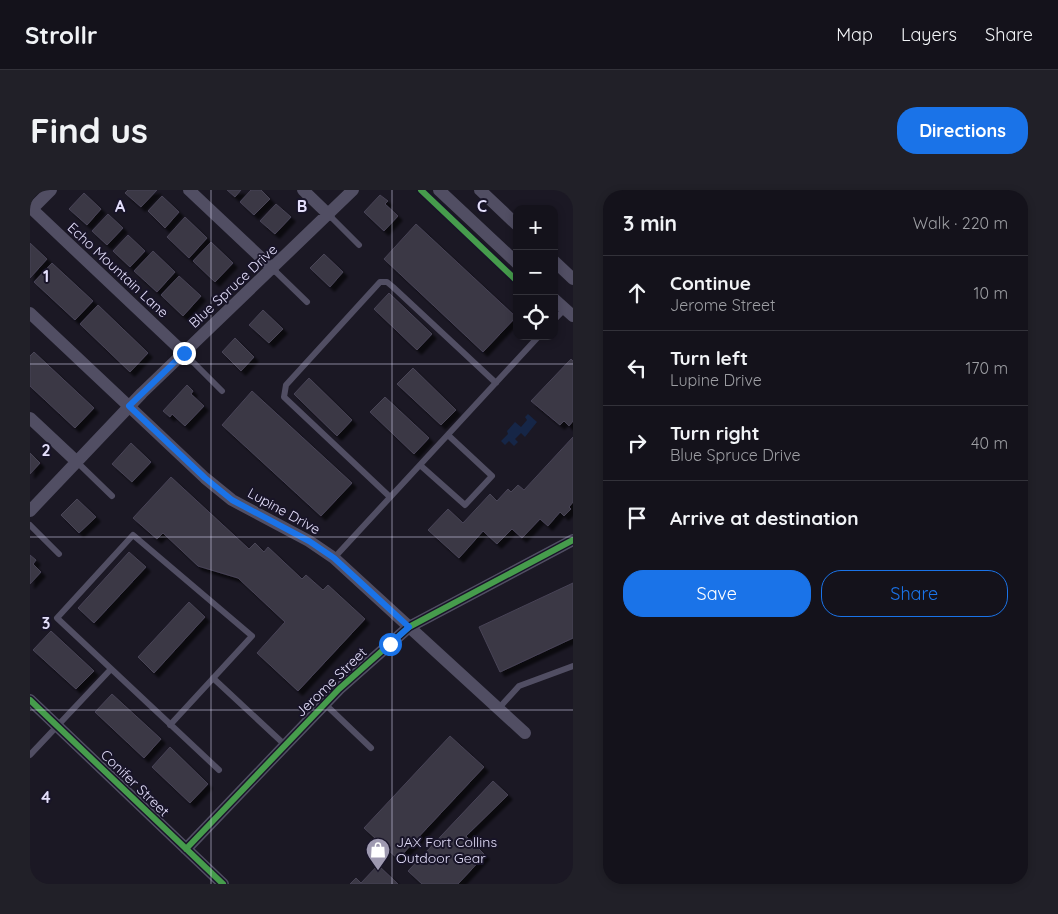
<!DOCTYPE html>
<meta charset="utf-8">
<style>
body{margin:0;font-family:Quicksand,sans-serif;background:#212028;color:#f1f3f6}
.controls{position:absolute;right:15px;top:15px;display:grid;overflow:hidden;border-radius:10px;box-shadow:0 2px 8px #0003}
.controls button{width:45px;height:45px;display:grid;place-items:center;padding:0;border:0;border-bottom:1px solid #33323a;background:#14121b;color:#f1f3f6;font:25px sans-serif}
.stop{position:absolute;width:15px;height:15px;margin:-11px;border:4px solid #1a73e8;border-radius:50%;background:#fff}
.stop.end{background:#1a73e8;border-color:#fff;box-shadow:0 1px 5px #0008}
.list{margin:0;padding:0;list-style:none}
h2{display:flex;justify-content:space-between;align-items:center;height:65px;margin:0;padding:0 20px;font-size:21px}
h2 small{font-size:16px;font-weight:400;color:#9d9ea3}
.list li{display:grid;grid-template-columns:32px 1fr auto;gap:15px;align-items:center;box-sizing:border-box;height:75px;padding:0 20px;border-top:1px solid #33323a}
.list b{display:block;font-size:19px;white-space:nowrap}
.list p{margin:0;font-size:16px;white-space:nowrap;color:#9d9ea3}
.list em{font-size:16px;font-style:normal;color:#9d9ea3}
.actions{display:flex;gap:10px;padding:15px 20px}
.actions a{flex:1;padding:11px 0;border:1px solid #1a73e8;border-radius:20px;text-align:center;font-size:18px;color:#1a73e8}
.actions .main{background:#1a73e8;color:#fff}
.icon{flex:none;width:28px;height:28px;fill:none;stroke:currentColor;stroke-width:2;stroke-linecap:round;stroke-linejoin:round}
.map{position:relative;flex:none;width:543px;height:694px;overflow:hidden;border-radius:20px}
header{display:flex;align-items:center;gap:30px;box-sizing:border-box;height:70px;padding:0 25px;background:#14121b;border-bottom:1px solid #33323a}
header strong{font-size:24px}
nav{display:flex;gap:28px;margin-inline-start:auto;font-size:18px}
.intro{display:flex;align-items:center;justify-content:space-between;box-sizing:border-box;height:120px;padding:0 30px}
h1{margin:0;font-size:35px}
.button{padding:12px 22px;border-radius:20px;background:#1a73e8;color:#fff;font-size:18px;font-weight:700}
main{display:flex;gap:30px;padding:0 30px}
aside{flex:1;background:#14121b;border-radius:20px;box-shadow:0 2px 8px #0003}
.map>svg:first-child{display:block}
.water{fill:#162647}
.building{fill:#3b3745;stroke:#484456;filter:url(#shadow)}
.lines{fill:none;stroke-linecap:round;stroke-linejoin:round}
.lane{stroke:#514e63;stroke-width:6}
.street{stroke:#514e63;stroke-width:12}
.cycleway-casing{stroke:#181428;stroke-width:9}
.cycleway{stroke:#469c4c;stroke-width:6}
.route{stroke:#1a73e8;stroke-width:6}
.grid{fill:none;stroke:#e4dffb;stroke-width:1;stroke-opacity:0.55}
.labels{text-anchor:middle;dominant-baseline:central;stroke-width:4;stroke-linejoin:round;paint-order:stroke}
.street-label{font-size:14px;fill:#e4dffb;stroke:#181428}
.poi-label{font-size:14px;fill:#e4dffb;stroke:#181428;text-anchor:start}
.grid-label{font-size:16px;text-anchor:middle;font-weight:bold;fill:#e4dffb;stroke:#181428;stroke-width:4;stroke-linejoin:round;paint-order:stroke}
</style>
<header>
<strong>Strollr</strong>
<nav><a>Map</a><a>Layers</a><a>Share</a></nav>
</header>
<div class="intro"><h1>Find us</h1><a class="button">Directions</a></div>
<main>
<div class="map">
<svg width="543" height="694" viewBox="0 0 543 694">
<defs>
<filter id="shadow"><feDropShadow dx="4.5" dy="4.5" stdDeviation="1" flood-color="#0009"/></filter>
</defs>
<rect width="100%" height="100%" fill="#1b1824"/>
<path class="water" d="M498,224L507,232L495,247L491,243L485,249L488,252L484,256L479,251L475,255L471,251L478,244L477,241L485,232L491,237L497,230L495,227Z"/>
<path class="building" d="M98,0H127L111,17L95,3Z
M197,0H211L205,7Z
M221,0H231L240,9L224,25L210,12Z
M54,3L71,19L57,35L39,19Z
M350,5L358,11L355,14L368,26L354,41L334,22Z
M132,6L149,22L135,38L118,21Z
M246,14L261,27L245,44L230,31Z
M78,24L93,38L77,55L62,41Z
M155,27L177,48L159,68L137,47Z
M386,34L486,127L453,162L354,69Z
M98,45L115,61L100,77L83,61Z
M181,52L203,73L185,92L163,71Z
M0,53L17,69L0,88Z
M123,61L145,82L127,102L104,81Z
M294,64L313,82L300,97L280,78Z
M22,73L63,111L45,130L4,92Z
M149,86L171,106L153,126L131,105Z
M359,103L402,144L387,160L344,119Z
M68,115L118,163L100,182L50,134Z
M233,120L253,139L239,153L219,135Z
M205,148L224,167L211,181L192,162Z
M4,162L64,218L45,238L0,196V166Z
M541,169L543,171V231L539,236L534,231L530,235L501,211Z
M383,178L426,220L411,235L367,194Z
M279,188L322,230L307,246L264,204Z
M157,195L163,201L161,204L174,216L155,236L142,224L140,227L133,221Z
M222,201L322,293L291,326L192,235Z
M355,207L399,248L384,264L340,222Z
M543,247V312L539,317L541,319L534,326L530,322L518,336L510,329L492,348L482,339L467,354L453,341L429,368L398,340L418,319L433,333L460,304L467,311L478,299L481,302L488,295L494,300Z
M101,253L121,272L102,292L82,274Z
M0,263L10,273L0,284Z
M141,287L219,359L225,353L234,362L238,357L272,389L276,385L293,400L298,395L335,429L268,501L227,463L255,432L208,388L168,376L133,343L127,349L103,328Z
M47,309L66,327L49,343L31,325Z
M99,362L116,377L64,433L48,418Z
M0,365L6,370L3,374L11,382L0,394Z
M543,393V448L470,482L449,437Z
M159,412L175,427L124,483L108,467Z
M21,441L64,481L46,499L3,460Z
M82,504L131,549L114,568L65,522Z
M420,546L454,577L368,669L334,638Z
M140,557L178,594L160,613L122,577Z
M463,591L478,605L436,646L455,665L428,694H392L378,681Z
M348,675L368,694H320L326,688L331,693Z"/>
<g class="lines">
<path class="lane" d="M299,25L329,55
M243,79L277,112
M524,130L535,119
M154,163L192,201
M47,272L82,306
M390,275L435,315L462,286L418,245
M360,307L254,207L256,195L350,92H357L363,97L466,193
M0,335L29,364
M304,368L509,146
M183,488L255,555
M295,514L341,558
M469,518L489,496L543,476
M140,535L222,446L103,345L27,428L189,580
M0,565L81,479"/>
<path class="street" d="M21,0L2,19L154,163
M159,0L243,79
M273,0L299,25
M409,0L487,73
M450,0L487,35
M524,71L543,89
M524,109L543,126
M0,123L175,288L202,310L279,351L304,368L495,543
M0,228L47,272
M0,321L112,203L323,0
M0,510L193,694
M156,659L309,499L379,437L543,350"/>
<defs>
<path id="cycleway" d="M391,0L487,91
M0,510L193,694
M156,659L309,499L379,437L543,350"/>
</defs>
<use href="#cycleway" class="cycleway-casing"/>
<use href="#cycleway" class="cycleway"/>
</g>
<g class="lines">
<path class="route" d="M154,163L99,216L175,288L202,310L279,351L304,368L379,437L360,454"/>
</g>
<path class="grid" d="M181,0V694M362,0V694M0,174H543M0,347H543M0,520H543"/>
<defs>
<symbol id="shop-pin" viewBox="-11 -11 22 30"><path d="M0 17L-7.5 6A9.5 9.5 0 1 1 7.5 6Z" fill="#9e99b0" stroke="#181428"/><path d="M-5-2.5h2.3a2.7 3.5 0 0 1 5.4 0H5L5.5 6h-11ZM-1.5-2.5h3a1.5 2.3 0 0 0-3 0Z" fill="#fff"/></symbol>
</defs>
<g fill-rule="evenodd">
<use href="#shop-pin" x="334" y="646" width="28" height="38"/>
</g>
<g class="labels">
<g class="street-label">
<text transform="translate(88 80) rotate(43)">Echo Mountain Lane</text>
<text transform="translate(203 96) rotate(-43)">Blue Spruce Drive</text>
<text transform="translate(254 321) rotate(29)">Lupine Drive</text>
<text transform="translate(301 492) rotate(-44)">Jerome Street</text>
<text transform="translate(105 593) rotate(44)">Conifer Street</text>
</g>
<g class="poi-label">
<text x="366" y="652">JAX Fort Collins<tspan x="366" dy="16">Outdoor Gear</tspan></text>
</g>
</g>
<g class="grid-label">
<text x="90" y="22">A</text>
<text x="272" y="22">B</text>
<text x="452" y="22">C</text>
<text x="16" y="92">1</text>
<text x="16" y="266">2</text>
<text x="16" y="439">3</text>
<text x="16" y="613">4</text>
</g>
</svg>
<div class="controls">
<button>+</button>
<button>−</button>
<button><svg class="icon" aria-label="locate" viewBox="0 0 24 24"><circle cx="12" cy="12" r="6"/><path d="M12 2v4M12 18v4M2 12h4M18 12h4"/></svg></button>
</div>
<div class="stop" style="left:360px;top:454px"></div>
<div class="stop end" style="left:154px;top:163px"></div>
</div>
<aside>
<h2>3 min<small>Walk · 220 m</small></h2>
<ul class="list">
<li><svg class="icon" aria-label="ahead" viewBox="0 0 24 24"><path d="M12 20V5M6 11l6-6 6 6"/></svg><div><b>Continue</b><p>Jerome Street</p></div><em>10 m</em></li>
<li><svg class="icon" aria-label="left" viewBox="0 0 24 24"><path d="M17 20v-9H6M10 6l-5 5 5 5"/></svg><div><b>Turn left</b><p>Lupine Drive</p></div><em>170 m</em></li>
<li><svg class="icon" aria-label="right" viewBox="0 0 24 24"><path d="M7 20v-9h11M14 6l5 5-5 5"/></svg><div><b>Turn right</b><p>Blue Spruce Drive</p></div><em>40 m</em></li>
<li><svg class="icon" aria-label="arrive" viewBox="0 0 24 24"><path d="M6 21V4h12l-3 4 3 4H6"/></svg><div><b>Arrive at destination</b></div></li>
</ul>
<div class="actions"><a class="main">Save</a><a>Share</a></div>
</aside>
</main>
